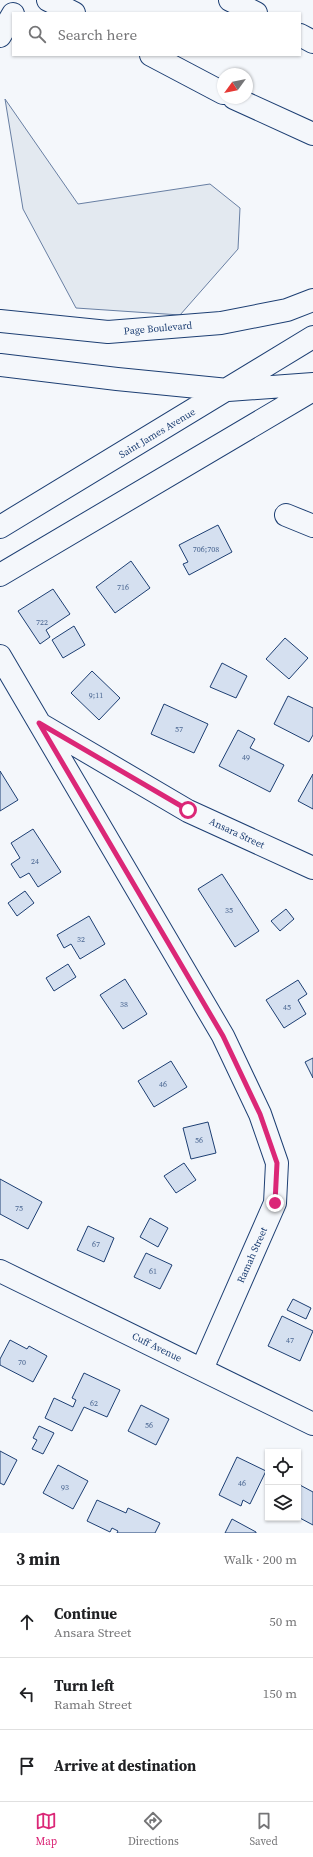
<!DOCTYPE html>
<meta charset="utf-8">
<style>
body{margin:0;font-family:"Source Serif 4",serif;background:#f6f6f6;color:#202124}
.controls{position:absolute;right:12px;bottom:12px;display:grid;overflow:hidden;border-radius:0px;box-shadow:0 1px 3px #0004}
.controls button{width:36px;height:36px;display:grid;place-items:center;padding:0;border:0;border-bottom:1px solid #e0e0e0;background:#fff;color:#202124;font:20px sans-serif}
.compass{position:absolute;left:217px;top:68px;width:36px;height:36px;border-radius:50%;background:#fff;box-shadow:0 1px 3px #0004;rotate:237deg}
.stop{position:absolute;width:12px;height:12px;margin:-9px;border:3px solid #db2777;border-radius:50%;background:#fff}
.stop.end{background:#db2777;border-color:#fff;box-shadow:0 1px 4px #0008}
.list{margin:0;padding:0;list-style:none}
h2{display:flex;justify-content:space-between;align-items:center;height:52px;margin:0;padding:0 16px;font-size:17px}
h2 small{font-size:13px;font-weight:400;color:#757577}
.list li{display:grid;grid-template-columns:26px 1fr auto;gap:12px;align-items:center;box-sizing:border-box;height:72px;padding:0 16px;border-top:1px solid #e0e0e0}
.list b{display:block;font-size:15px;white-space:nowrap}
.list p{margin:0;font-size:13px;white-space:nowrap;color:#757577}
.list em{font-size:13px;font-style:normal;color:#757577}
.icon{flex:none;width:22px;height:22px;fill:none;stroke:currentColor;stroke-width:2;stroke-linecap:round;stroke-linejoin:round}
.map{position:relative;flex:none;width:313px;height:1533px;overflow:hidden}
.search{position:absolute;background:#fff;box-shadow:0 1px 3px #0004;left:12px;right:12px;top:12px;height:44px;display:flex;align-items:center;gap:10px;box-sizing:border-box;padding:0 14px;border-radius:0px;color:#757577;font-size:15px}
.sheet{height:268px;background:#fff}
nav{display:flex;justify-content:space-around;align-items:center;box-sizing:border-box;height:56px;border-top:1px solid #e0e0e0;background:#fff;font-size:11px;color:#757577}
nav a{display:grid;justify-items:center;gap:2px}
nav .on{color:#db2777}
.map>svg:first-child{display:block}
.green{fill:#e3e9f0;stroke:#687fa3}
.building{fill:#d5e0f0;stroke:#1d3f73}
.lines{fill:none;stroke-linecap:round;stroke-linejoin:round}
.minor-casing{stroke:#1d3f73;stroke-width:24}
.major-casing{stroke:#1d3f73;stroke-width:24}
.highway-casing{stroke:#1d3f73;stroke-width:24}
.minor{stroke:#f4f7fb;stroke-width:22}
.major{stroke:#f4f7fb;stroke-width:22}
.highway{stroke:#f4f7fb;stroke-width:22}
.route{stroke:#db2777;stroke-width:5}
.labels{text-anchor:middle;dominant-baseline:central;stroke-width:3;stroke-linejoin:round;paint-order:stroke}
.number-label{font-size:8px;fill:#4b6792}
.street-label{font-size:10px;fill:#1d3f73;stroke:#f4f7fb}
</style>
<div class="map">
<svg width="313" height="1533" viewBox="0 0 313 1533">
<rect width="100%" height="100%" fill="#f4f7fb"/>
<path class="green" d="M5,99L78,204L210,184L240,208L238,249L180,315L76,308L23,209Z"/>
<path class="building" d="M218,525L232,552L189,575L183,564L188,562L179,545Z
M131,561L150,588L115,613L96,587Z
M53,589L70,614L46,630L50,637L40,644L18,611Z
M74,626L85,645L63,658L52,640Z
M285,638L308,658L289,679L266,659Z
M222,663L247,676L236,698L210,687Z
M92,671L120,698L99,720L71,693Z
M288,696L313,708V735L309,742L274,724Z
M164,704L208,724L194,753L151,734Z
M238,730L255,739L250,748L284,765L270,792L219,766Z
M0,771L18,800L0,811Z
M313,774V809L298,801Z
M33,829L61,872L38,887L29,873L20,878L11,864L20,858L11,843Z
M222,874L259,931L235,947L198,889Z
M25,891L34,903L17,916L8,903Z
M286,909L294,919L280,931L271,921Z
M89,916L105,944L80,959L71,944L64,948L57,935Z
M68,964L76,977L54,991L46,978Z
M125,979L147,1014L123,1029L100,995Z
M298,980L307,994L298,1000L306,1014L284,1028L266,1000Z
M313,1058V1078L305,1062Z
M171,1061L187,1087L154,1107L138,1081Z
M208,1122L216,1153L191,1159L183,1128Z
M184,1163L196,1180L176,1193L164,1176Z
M0,1179L42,1202L28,1229L0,1214Z
M150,1218L168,1228L158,1247L140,1237Z
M88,1226L114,1238L104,1262L77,1250Z
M146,1253L172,1265L160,1289L134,1277Z
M293,1299L311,1308L306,1319L287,1310Z
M282,1316L313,1331L300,1361L268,1346Z
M10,1340L27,1349L29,1346L47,1356L33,1382L0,1365V1359Z
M84,1373L120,1390L107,1417L84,1407L72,1431L45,1418L54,1398L73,1407L76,1400L72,1398Z
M141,1405L169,1419L156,1445L128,1431Z
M39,1426L54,1433L43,1454L32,1449L37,1440L33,1438Z
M0,1451L17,1460L4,1485L0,1483Z
M237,1457L266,1471L250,1504L243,1500L241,1506L219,1495Z
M58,1465L88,1481L73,1509L43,1493Z
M298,1484L313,1492V1525L298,1517Z
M97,1500L126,1513L128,1508L160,1523L155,1533H117L118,1531L112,1528L110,1532L87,1521Z
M232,1519L256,1532V1533H225Z"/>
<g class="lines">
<defs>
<path id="minor" d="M0,321L108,332L221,323L287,310L313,300
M286,515L313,526
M0,656L223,1036L260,1114L277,1163L275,1203L202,1369
M40,724L188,811L313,868
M0,1271L313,1424"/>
<path id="major" d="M0,365L117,379L228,390L313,384
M0,527L313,337
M0,575L313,390"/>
<path id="highway" d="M48,0L74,13
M230,0L256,13
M300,35L313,42
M0,36L13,14
M151,55L223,93
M234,98L313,134"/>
</defs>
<use href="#minor" class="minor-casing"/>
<use href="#major" class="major-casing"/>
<use href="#highway" class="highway-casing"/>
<use href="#minor" class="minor"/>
<use href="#major" class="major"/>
<use href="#highway" class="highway"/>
</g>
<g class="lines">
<path class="route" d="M188,810L39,723L223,1036L260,1114L277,1163L275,1203"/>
</g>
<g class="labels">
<g class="number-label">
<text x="206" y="549">706;708</text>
<text x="123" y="587">716</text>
<text x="42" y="622">722</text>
<text x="96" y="695">9;11</text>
<text x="179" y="729">57</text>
<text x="246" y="757">49</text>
<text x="35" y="861">24</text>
<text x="229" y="910">35</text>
<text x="81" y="939">32</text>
<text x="124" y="1004">38</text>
<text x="287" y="1007">45</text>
<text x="163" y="1084">46</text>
<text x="199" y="1140">56</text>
<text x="19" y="1208">75</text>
<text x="96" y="1244">67</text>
<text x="153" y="1271">61</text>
<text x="290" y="1340">47</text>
<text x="22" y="1362">70</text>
<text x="94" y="1403">62</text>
<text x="149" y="1425">56</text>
<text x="242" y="1483">46</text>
<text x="65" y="1487">93</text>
</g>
<g class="street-label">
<text transform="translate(158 328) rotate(-5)">Page Boulevard</text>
<text transform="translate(157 433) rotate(-31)">Saint James Avenue</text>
<text transform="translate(237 833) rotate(25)">Ansara Street</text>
<text transform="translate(252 1255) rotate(-66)">Ramah Street</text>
<text transform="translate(157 1347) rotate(26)">Cuff Avenue</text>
</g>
</g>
</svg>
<div class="controls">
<button><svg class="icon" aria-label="locate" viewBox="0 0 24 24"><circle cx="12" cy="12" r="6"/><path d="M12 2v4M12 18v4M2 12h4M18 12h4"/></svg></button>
<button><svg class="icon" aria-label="layers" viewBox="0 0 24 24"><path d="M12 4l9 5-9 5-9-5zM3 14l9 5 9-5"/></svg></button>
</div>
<svg class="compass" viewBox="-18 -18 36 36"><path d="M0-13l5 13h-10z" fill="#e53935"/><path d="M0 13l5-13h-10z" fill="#757577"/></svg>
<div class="stop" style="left:188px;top:810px"></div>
<div class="stop end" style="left:275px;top:1203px"></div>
<div class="search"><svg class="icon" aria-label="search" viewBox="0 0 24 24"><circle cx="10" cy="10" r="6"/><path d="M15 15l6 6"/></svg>Search here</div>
</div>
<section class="sheet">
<h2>3 min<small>Walk · 200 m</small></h2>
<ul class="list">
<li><svg class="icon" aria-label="ahead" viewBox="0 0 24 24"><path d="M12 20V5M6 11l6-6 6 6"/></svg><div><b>Continue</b><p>Ansara Street</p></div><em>50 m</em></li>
<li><svg class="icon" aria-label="left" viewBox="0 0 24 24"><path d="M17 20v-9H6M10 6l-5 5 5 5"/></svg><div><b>Turn left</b><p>Ramah Street</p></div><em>150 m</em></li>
<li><svg class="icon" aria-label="arrive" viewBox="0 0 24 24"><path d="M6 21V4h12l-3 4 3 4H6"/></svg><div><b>Arrive at destination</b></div></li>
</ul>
</section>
<nav>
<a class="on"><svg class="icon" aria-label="map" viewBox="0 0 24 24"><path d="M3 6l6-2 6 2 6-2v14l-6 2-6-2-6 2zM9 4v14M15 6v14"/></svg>Map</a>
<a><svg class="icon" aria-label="directions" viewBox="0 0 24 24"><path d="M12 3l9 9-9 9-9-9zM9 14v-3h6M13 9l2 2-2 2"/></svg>Directions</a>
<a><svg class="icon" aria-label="saved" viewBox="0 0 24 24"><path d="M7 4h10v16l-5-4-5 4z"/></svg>Saved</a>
</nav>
